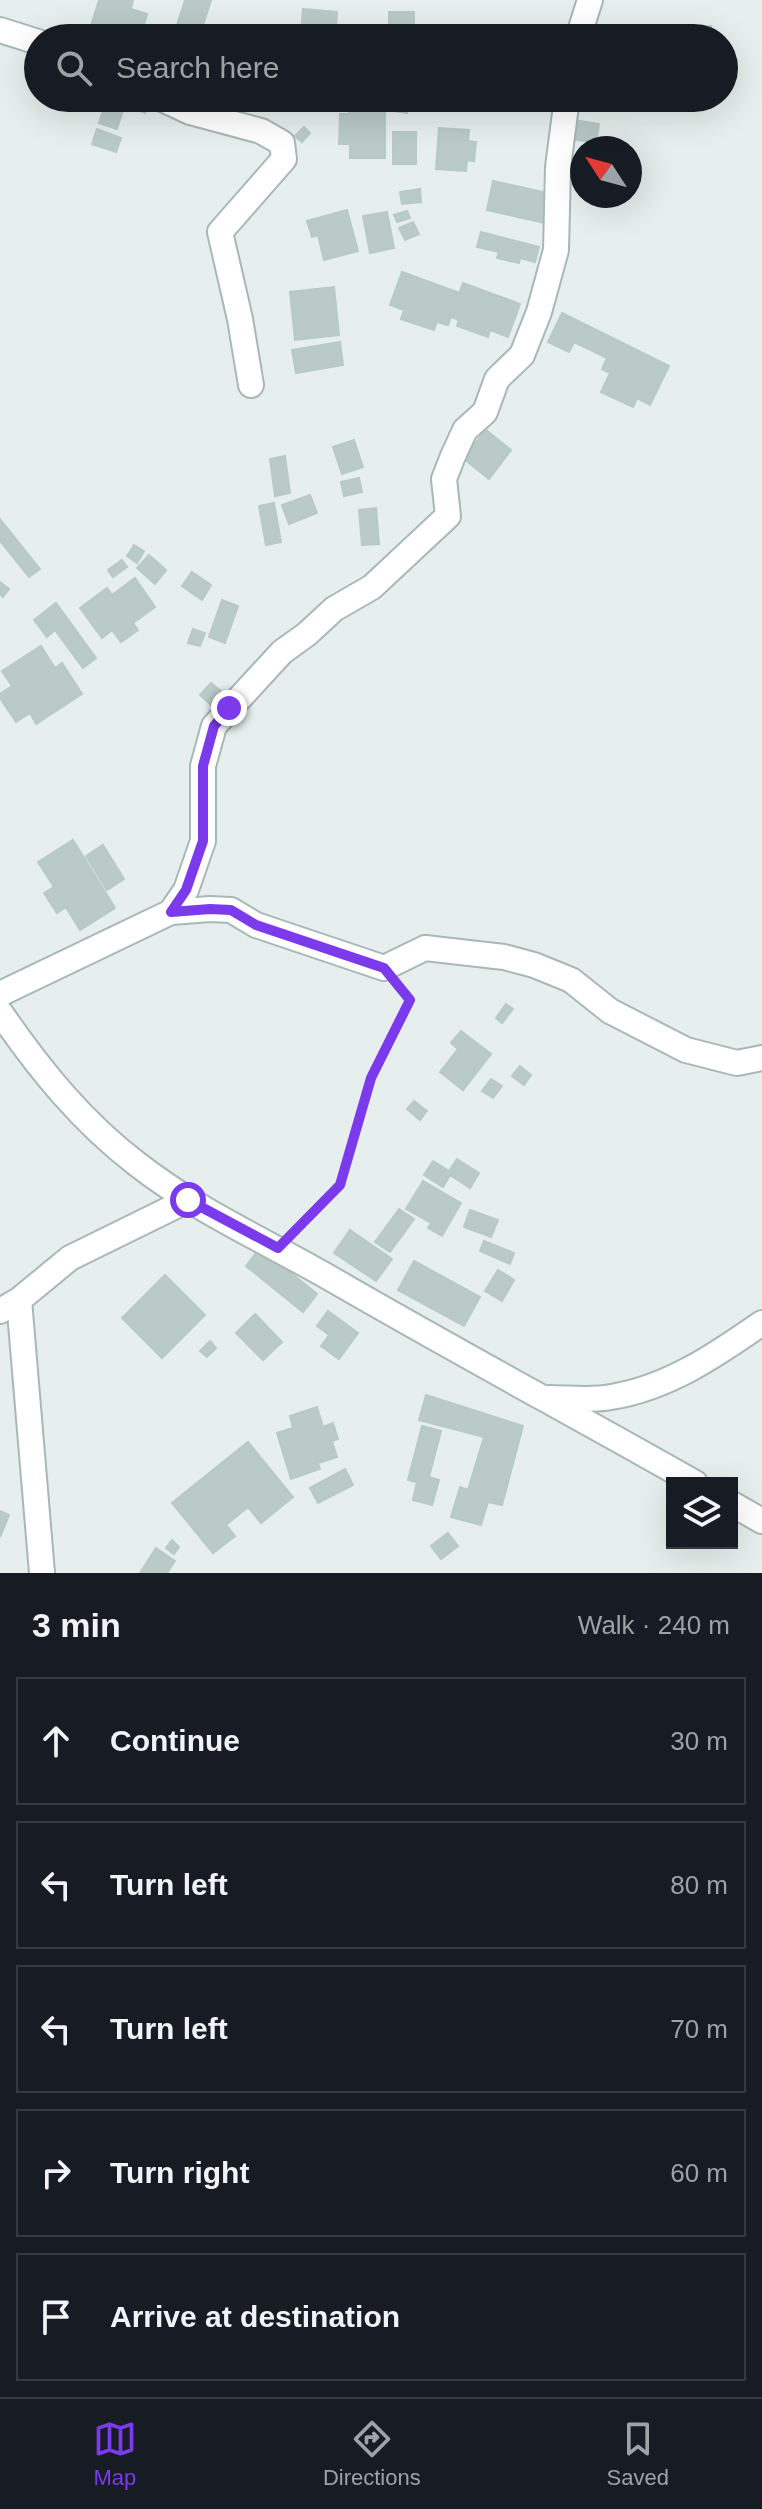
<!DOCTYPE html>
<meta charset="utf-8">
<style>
body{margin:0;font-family:Arial,sans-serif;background:#242831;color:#f1f3f6}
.controls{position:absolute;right:24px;bottom:24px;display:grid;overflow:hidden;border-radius:0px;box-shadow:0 8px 32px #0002}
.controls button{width:72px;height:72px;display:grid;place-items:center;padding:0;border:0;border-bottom:2px solid #363941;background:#171b24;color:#f1f3f6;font:40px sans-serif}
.compass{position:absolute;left:570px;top:136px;width:72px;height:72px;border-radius:50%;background:#171b24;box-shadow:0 8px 32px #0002;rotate:306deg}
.stop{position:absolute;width:24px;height:24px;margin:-18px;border:6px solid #7c3aed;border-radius:50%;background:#fff}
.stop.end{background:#7c3aed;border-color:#fff;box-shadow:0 2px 8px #0008}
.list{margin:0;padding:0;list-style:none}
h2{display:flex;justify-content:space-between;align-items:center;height:104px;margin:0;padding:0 32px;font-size:34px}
h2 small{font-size:26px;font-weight:400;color:#9ea1a6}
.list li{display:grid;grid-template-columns:52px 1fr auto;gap:24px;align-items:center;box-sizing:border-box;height:128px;margin:0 16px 16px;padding:0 16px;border:2px solid #363941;border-radius:0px}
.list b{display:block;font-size:30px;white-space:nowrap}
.list em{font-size:26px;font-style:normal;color:#9ea1a6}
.icon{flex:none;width:44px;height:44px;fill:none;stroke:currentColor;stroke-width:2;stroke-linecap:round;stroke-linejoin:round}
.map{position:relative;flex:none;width:762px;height:1573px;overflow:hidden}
.search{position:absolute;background:#171b24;box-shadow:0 8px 32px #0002;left:24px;right:24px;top:24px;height:88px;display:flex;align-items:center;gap:20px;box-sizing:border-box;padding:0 28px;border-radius:44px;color:#9ea1a6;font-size:30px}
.sheet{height:824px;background:#171b24}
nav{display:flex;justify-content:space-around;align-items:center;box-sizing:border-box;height:112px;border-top:2px solid #363941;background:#171b24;font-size:22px;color:#9ea1a6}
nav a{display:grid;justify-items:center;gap:4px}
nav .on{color:#7c3aed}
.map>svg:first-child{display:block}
.building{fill:#bacac7;stroke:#b7cac6;stroke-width:2}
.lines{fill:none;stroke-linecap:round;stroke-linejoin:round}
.minor-casing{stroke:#a8b8b6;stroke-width:28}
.path{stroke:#84b5af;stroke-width:4;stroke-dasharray:4 6;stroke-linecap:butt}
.minor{stroke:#fff;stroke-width:24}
.route{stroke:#7c3aed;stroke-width:10}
</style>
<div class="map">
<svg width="762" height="1573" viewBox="0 0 762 1573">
<rect width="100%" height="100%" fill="#e6efed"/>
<path class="building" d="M99,0H133L131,9L147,14L140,38H122L90,29Z
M185,0H211L199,38H173Z
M303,9L337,12L335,38L301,35Z
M389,12H414V37H389Z
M711,26L712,38H697L695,27Z
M37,62H38V84L27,77Z
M107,98H127L117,129L99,123Z
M396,98L409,99L407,113L394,111Z
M579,98H591L592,104L580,107Z
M134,99L148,104L145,113L131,107Z
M349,102H385V158H350V144H339L340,114H349Z
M568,119L599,124L596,143L565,138Z
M304,127L310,133L302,142L295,136Z
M439,128L469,130L468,141L476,142L474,161L467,160L466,171L436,169Z
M97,129L121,138L116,152L92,144Z
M393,132H416V164H393Z
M493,181L552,194L545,223L487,210Z
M420,189L421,202L402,204L400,192Z
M347,210L358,251L324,260L318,235L312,237L307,221Z
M407,211L410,218L397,222L394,215Z
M387,212L394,248L370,253L363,216Z
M413,222L419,234L405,240L399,228Z
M481,232L539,247L535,262L520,258L519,263L497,258L499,252L477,247Z
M402,272L460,293L448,325L437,322L434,330L401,319L404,310L390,305Z
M463,283L520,304L508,337L490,330L488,337L457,326L459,320L451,317Z
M334,287L339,335L295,340L290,292Z
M562,313L669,366L650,405L637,398L633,407L601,392L610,373L602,369L607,358L574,342L569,352L548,342Z
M340,342L343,365L296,373L292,350Z
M486,430L511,450L489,479L463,458Z
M354,440L363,467L342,474L333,447Z
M285,456L290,493L275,496L270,459Z
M359,478L362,492L344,496L341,482Z
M310,495L317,513L289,524L282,505Z
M274,503L281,542L266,545L259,506Z
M376,508L379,544L362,545L359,510Z
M0,519L40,569L29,577L0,541Z
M134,545L144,551L137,563L127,556Z
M149,555L166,570L155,584L137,568Z
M122,560L127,567L113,577L108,570Z
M192,572L211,585L202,600L182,586Z
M135,578L155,607L133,623L138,630L121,642L112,630L102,638L80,608L107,588L112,595Z
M0,582L9,589L3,597L0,594Z
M222,600L238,606L225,643L209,637Z
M56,603L96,658L83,668L55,630L47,637L34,620Z
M193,629L205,633L200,646L188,643Z
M41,646L55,668L62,663L82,694L36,724L30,713L16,722L0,698V694L12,686L2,671Z
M211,683L222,692L211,705L200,695Z
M73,840L115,908L80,930L66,907L57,913L44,893L54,887L38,862Z
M103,845L124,879L107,890L86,856Z
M506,1004L513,1009L502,1023L496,1018Z
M461,1031L491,1054L463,1090L440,1072L458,1049L451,1043Z
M520,1066L531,1075L524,1085L512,1076Z
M491,1079L502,1086L493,1098L482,1091Z
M414,1101L427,1111L420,1120L407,1109Z
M457,1159L479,1173L470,1188L450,1175L443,1187L424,1175L433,1161L449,1171Z
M423,1181L461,1203L442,1236L428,1228L431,1223L406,1209Z
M399,1209L414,1219L390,1252L375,1242Z
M470,1210L498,1220L491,1237L464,1227Z
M350,1230L392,1259L376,1281L334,1253Z
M484,1241L514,1253L510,1264L480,1251Z
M260,1248L317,1294L303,1312L246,1266Z
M414,1261L480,1297L464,1326L398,1290Z
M498,1270L514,1280L502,1301L485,1291Z
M165,1275L205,1315L162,1358L122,1318Z
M328,1311L358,1333L339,1359L321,1346L329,1335L317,1326Z
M255,1314L282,1342L263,1360L236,1333Z
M210,1341L216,1348L207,1357L200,1351Z
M426,1395L523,1426L502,1505L488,1502L481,1525L451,1517L460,1487L468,1490L484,1437L419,1420Z
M317,1407L323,1427L333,1423L338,1439L332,1441L337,1457L318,1463L320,1469L291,1479L277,1433L293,1428L290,1416Z
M422,1426L441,1431L429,1477L439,1480L432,1505L413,1500L417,1482L408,1480Z
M248,1442L293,1497L261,1523L248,1507L226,1525L235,1536L213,1553L172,1503Z
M345,1469L353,1485L318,1503L310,1488Z
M0,1511L9,1515L0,1537Z
M448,1533L458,1546L441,1559L431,1546Z
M172,1540L179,1547L174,1554L166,1548Z
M156,1548L175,1561L167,1573H140Z"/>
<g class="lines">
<defs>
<path id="minor" d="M0,30L38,42
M578,38L590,0
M160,98L190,112L261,131L282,143L284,159L220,232L240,319L251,385
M171,912L210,909L231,910L256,925L384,968L425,948L504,957L534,965L571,980L610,1011L686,1050L737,1063L762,1058
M0,994L171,912L186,890L203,841V766L214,726L282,652L307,634L334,609L372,587L448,516L444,479L453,456L465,430L485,412L497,379L522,355L539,312L556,250L558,167L567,98
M0,1012C39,1069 82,1122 137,1164C197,1211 270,1243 335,1281C454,1350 575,1415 695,1483
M19,1300L42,1573
M0,1311L19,1300L70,1258L188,1200
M549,1398C569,1398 591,1401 611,1397C668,1388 716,1355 762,1323
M732,1504L762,1521"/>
</defs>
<use href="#minor" class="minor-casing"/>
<path class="path" d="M294,1232L340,1185L371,1078L410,1000L398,985"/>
<use href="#minor" class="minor"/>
</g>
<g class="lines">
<path class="route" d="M188,1200L278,1248L340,1185L371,1078L410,1000L384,968L256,925L231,910L210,909L171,912L186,890L203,841V766L214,726L229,708"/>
</g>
</svg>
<div class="controls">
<button><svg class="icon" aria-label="layers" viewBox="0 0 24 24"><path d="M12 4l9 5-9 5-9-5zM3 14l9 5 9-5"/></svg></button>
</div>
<svg class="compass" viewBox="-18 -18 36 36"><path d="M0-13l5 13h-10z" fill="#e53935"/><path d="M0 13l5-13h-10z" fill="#9ea1a6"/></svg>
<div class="stop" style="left:188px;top:1200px"></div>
<div class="stop end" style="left:229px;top:708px"></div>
<div class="search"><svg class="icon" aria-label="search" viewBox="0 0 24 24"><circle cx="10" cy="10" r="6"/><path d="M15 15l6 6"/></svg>Search here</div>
</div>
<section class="sheet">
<h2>3 min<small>Walk · 240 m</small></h2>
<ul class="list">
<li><svg class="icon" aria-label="ahead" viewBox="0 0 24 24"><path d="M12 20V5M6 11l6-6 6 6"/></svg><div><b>Continue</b></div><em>30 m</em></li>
<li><svg class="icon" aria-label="left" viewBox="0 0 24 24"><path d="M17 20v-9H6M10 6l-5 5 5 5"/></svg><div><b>Turn left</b></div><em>80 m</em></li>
<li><svg class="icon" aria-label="left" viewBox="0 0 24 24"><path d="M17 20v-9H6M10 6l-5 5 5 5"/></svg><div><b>Turn left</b></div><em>70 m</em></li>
<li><svg class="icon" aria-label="right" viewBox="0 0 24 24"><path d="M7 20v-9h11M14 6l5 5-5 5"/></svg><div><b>Turn right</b></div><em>60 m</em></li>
<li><svg class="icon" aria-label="arrive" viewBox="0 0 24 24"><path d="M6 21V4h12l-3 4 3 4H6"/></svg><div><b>Arrive at destination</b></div></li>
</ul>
</section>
<nav>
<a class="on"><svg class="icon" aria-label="map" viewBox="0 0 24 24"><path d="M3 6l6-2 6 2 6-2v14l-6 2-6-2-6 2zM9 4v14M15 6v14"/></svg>Map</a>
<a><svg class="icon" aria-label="directions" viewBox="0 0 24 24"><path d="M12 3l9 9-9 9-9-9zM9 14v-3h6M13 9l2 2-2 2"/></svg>Directions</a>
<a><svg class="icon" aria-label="saved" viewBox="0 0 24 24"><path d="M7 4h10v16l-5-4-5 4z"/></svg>Saved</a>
</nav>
